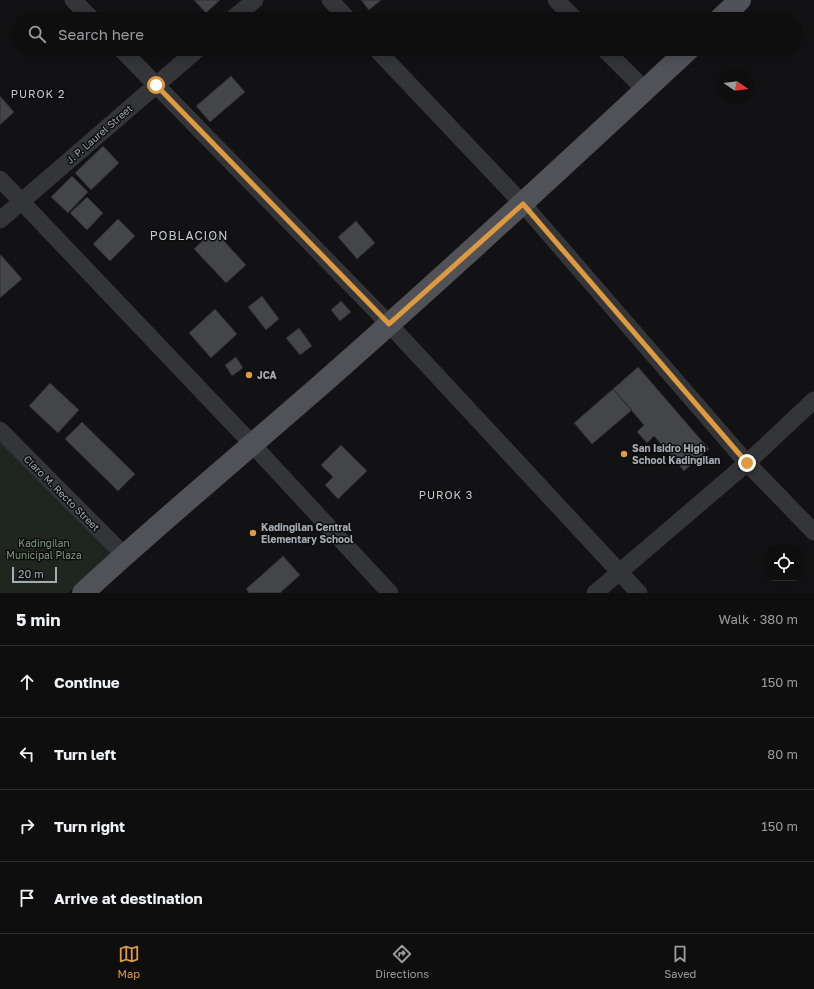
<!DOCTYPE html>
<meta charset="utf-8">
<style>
body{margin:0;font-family:"Golos Text",sans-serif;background:#1c1c1d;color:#f1f3f6}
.controls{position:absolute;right:12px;bottom:12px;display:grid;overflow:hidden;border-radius:8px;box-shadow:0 2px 10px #0003}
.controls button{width:36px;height:36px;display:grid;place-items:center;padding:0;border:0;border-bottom:1px solid #2e2e2f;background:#0e0e0f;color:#f1f3f6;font:20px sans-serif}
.compass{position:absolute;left:718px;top:68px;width:36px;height:36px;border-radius:50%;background:#0e0e0f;box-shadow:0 2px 10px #0003;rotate:103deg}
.scale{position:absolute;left:12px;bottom:10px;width:45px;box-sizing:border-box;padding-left:4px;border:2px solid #a5abb3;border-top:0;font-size:11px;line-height:14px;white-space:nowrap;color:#a5abb3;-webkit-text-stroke:3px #0d0d0e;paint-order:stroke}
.stop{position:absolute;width:12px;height:12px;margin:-9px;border:3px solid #de9a40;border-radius:50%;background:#fff}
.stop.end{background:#de9a40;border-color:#fff;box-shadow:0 1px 4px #0008}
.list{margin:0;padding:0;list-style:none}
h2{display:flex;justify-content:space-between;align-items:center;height:52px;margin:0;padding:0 16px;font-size:17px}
h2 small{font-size:13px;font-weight:400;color:#9b9c9e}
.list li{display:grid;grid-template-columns:26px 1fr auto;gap:12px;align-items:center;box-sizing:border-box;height:72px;padding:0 16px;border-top:1px solid #2e2e2f}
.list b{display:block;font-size:15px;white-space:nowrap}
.list em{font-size:13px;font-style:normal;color:#9b9c9e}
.icon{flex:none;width:22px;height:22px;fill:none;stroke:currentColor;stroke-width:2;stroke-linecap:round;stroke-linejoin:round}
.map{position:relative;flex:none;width:814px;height:593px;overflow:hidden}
.search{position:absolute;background:#0e0e0f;box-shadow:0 2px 10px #0003;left:12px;right:12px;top:12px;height:44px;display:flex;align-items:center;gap:10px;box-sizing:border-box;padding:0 14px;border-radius:22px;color:#9b9c9e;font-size:15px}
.sheet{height:340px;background:#0e0e0f}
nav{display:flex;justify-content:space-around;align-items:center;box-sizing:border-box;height:56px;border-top:1px solid #2e2e2f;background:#0e0e0f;font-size:11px;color:#9b9c9e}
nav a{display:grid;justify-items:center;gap:2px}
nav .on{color:#de9a40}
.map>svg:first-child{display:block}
.green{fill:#1f261f}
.building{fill:#444549;stroke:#2c2d2f}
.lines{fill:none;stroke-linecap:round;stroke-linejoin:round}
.minor{stroke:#343538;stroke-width:17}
.major{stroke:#505257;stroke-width:22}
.route{stroke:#de9a40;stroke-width:5}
.poi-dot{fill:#de9a40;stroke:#0d0d0e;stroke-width:1.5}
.labels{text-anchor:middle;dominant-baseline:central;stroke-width:3;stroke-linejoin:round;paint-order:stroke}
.street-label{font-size:10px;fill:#a5abb3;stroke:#0d0d0e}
.poi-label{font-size:10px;font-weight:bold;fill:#a5abb3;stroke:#0d0d0e;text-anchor:start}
.park-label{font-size:10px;fill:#7f9c7e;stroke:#0d0d0e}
.neighbourhood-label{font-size:11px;letter-spacing:1px;fill:#c6c9cf;stroke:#0d0d0e}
.quarter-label{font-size:12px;letter-spacing:1px;fill:#c6c9cf;stroke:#0d0d0e}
</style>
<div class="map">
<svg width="814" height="593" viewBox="0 0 814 593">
<rect width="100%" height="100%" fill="#121214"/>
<path class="green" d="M0,441L111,554L68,593H0Z"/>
<path class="building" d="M194,0H220L206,13Z
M361,0H381L369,10Z
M231,76L245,92L210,122L196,106Z
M0,96L14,112L0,125Z
M103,146L119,163L91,190L75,173Z
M72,176L88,192L68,213L51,197Z
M87,197L103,213L87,230L70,213Z
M118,219L135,236L110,261L93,244Z
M356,221L375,243L357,259L338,237Z
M214,230L246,265L226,283L194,249Z
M1,255L22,279L0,298V256Z
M262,296L279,319L266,330L248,307Z
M341,301L351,312L340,321L331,310Z
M215,309L237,334L211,358L189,333Z
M299,328L312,346L300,355L286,338Z
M236,357L243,368L232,376L225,365Z
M638,367L709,449L684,471L654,436L647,443L637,432L644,425L613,389Z
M50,383L79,410L58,433L29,406Z
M613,389L632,410L592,444L574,423Z
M82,422L135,474L118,491L65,439Z
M341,445L367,471L338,499L325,485L333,477L321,465Z
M283,556L300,575L280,593H249L246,589Z"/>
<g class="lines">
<path class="minor" d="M73,0L92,19
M330,0L348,19
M556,0L575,19
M232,19L255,0
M121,49L389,324L639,593
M376,49L523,204L747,463L814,532
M604,49L645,90
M0,179L252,444L390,593
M0,220L198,49
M0,430L124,555
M595,593L747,463L814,400"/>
<path class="major" d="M720,19L740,0
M83,593C161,521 243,453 323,383C447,274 568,162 689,49"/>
</g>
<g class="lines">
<path class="route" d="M156,85L389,324L523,204L747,463"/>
</g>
<g class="poi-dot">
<circle cx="249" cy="375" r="4"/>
<circle cx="624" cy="454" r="4"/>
<circle cx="253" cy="533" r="4"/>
</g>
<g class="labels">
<g class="street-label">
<text transform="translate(99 134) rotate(-41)">J. P. Laurel Street</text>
<text transform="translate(62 493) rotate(45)">Claro M. Recto Street</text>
</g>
<g class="poi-label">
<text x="257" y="375">JCA</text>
<text x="632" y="448">San Isidro High<tspan x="632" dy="12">School Kadingilan</tspan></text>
<text x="261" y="527">Kadingilan Central<tspan x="261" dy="12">Elementary School</tspan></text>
</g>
<g class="park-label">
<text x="44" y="543">Kadingilan<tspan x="44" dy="12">Municipal Plaza</tspan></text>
</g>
<g class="neighbourhood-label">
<text x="38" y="93">PUROK 2</text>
<text x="446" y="494">PUROK 3</text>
</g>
<g class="quarter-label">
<text x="189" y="235">POBLACION</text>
</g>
</g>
</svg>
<div class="controls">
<button><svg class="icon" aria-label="locate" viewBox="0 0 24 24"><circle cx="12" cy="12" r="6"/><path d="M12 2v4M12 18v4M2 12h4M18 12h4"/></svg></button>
</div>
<svg class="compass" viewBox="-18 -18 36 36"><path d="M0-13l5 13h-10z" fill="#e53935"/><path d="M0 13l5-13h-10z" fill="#9b9c9e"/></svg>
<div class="scale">20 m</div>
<div class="stop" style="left:156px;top:85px"></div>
<div class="stop end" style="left:747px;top:463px"></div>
<div class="search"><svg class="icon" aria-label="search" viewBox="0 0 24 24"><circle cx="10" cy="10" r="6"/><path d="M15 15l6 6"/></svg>Search here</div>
</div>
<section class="sheet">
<h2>5 min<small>Walk · 380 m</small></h2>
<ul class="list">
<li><svg class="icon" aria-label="ahead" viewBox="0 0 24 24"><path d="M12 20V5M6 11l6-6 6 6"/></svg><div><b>Continue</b></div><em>150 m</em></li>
<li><svg class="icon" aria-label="left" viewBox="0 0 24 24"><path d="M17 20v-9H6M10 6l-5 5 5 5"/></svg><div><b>Turn left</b></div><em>80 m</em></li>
<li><svg class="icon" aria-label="right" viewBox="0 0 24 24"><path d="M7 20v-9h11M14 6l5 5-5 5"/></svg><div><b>Turn right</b></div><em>150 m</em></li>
<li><svg class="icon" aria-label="arrive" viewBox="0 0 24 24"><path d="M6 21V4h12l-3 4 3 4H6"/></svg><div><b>Arrive at destination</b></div></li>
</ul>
</section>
<nav>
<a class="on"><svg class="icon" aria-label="map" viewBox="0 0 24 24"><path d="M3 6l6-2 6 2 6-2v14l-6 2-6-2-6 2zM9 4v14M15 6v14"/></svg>Map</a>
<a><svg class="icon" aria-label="directions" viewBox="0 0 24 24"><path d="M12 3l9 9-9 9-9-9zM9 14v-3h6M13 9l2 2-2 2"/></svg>Directions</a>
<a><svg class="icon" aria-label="saved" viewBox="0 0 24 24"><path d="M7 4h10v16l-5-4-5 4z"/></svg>Saved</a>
</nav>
